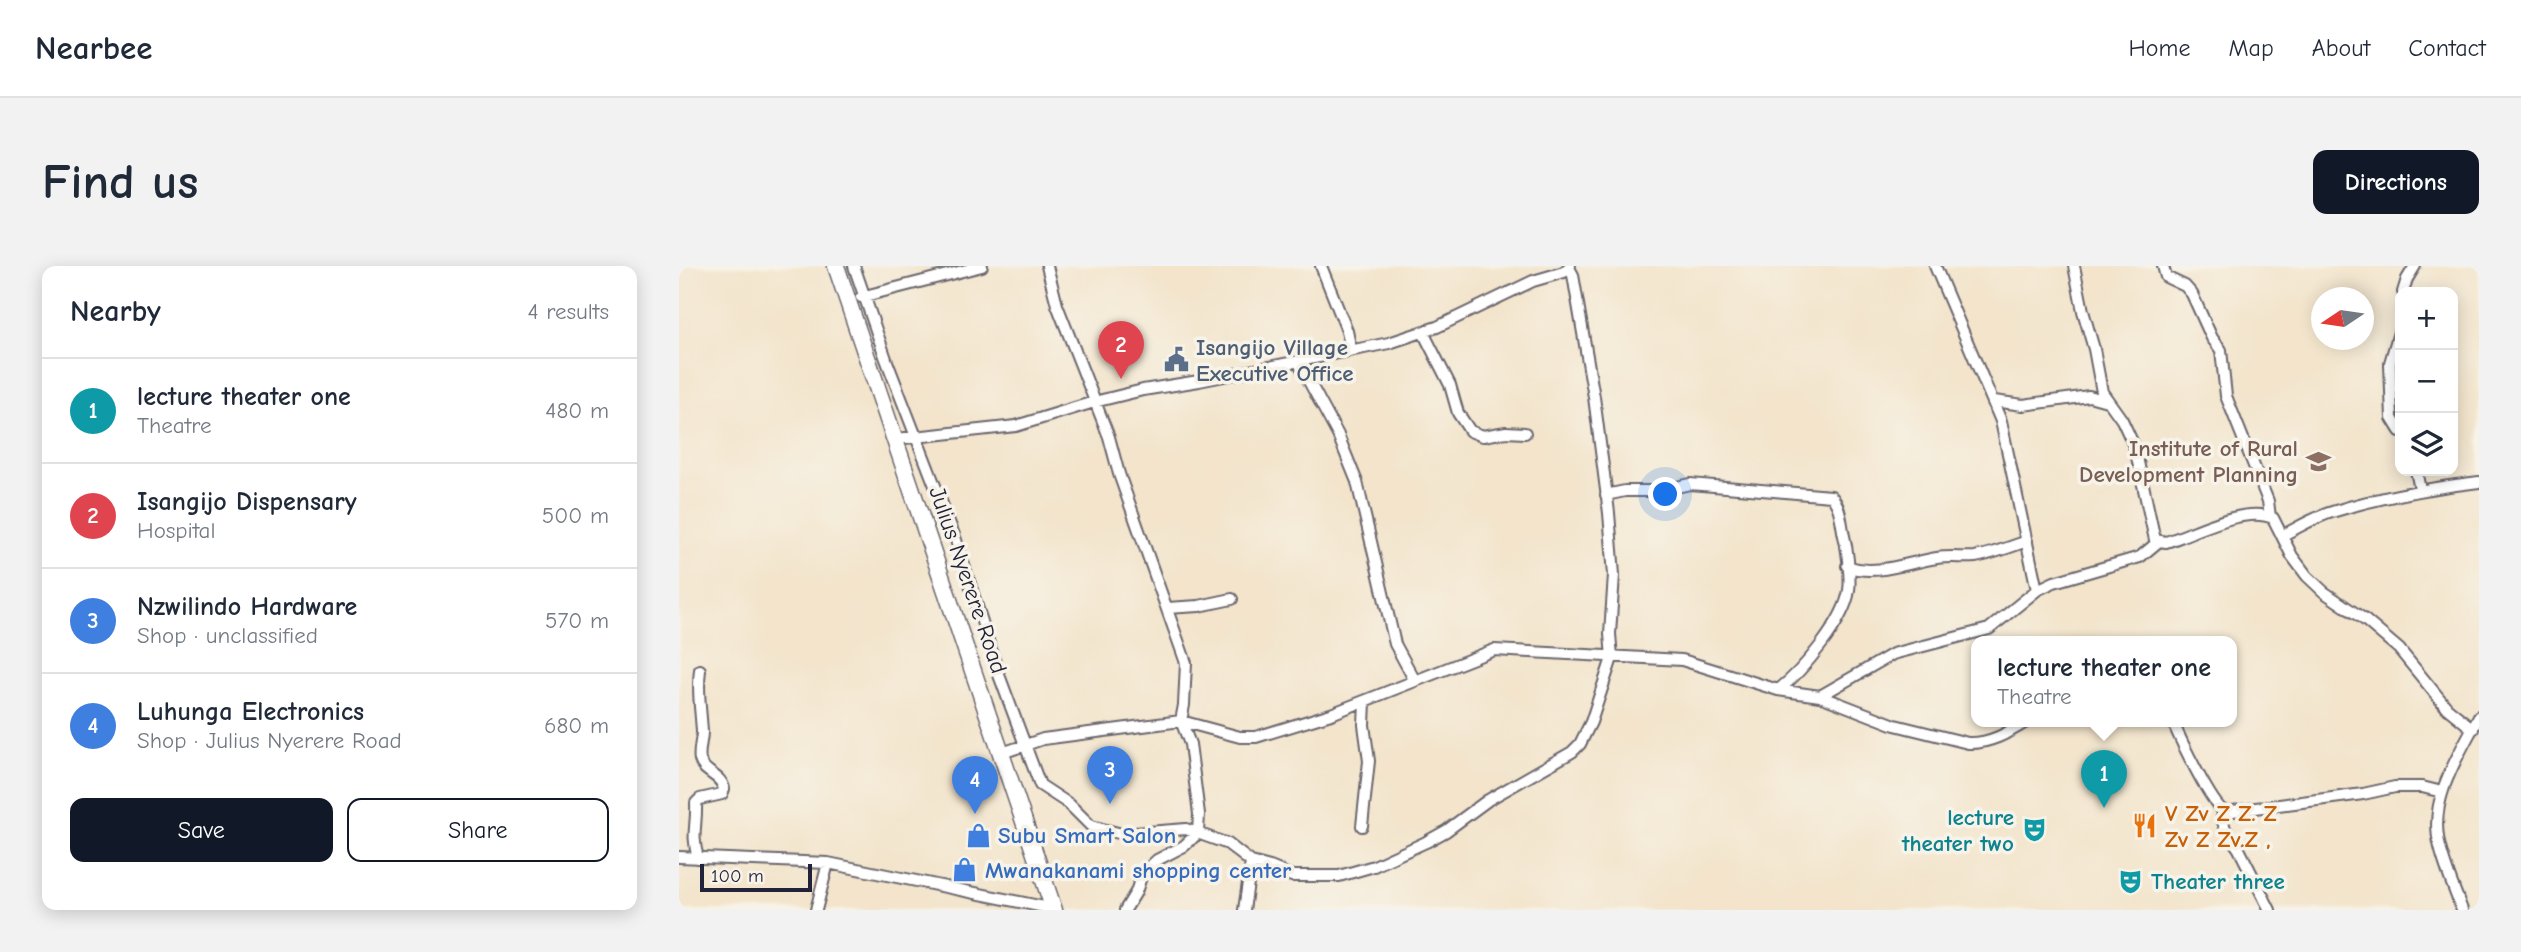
<!DOCTYPE html>
<meta charset="utf-8">
<style>
body{margin:0;font-family:"Comic Neue",sans-serif;background:#f2f2f3;color:#1f2937}
.controls{position:absolute;right:21px;top:21px;display:grid;overflow:hidden;border-radius:14px;box-shadow:0 4px 18px #0003}
.controls button{width:63px;height:63px;display:grid;place-items:center;padding:0;border:0;border-bottom:2px solid #e0e1e3;background:#fff;color:#1f2937;font:35px sans-serif}
.compass{position:absolute;left:1632px;top:21px;width:63px;height:63px;border-radius:50%;background:#fff;box-shadow:0 4px 18px #0003;rotate:257deg}
.scale{position:absolute;left:21px;bottom:18px;width:112px;box-sizing:border-box;padding-left:7px;border:4px solid #22223b;border-top:0;font-size:19px;line-height:24px;white-space:nowrap;color:#22223b;-webkit-text-stroke:5px #f7f3e8;paint-order:stroke}
.you{position:absolute;left:987px;top:229px;width:24px;height:24px;margin:-18px;border:5px solid #fff;border-radius:50%;background:#1a73e8;box-shadow:0 0 0 10px #1a73e833}
.badge{display:grid;place-items:center;width:46px;height:46px;border-radius:50%;background:#111827;color:#fff;font-size:23px;font-weight:700}
.pin{position:absolute;translate:-50% -58px;filter:drop-shadow(0 2px 4px #0008)}
.pin::after{content:'';position:absolute;top:37px;width:24px;height:21px;background:inherit;clip-path:polygon(0 0,100% 0,50% 100%)}
.popup{position:absolute;left:1292px;top:370px;width:266px;height:91px;box-sizing:border-box;display:grid;place-content:center;border-radius:14px;background:#fff;filter:drop-shadow(0 2px 5px #0005);font-size:23px;white-space:nowrap;color:#747a83}
.popup b{font-size:26px;color:#1f2937}
.popup::after{content:'';position:absolute;left:50%;top:100%;margin-left:-14px;border:14px solid transparent;border-top-color:#fff}
.list{margin:0;padding:0;list-style:none}
h2{display:flex;justify-content:space-between;align-items:center;height:91px;margin:0;padding:0 28px;font-size:30px}
h2 small{font-size:23px;font-weight:400;color:#747a83}
.list li{display:grid;grid-template-columns:46px 1fr auto;gap:21px;align-items:center;box-sizing:border-box;height:105px;padding:0 28px;border-top:2px solid #e0e1e3}
.list b{display:block;font-size:26px;white-space:nowrap}
.list p{margin:0;font-size:23px;white-space:nowrap;color:#747a83}
.list em{font-size:23px;font-style:normal;color:#747a83}
.actions{display:flex;gap:14px;padding:21px 28px}
.actions a{flex:1;padding:16px 0;border:2px solid #111827;border-radius:14px;text-align:center;font-size:24px;color:#111827}
.actions .main{background:#111827;color:#fff}
.icon{flex:none;width:38px;height:38px;fill:none;stroke:currentColor;stroke-width:2;stroke-linecap:round;stroke-linejoin:round}
.map{position:relative;flex:none;width:1800px;height:644px;overflow:hidden;border-radius:14px}
header{display:flex;align-items:center;gap:42px;box-sizing:border-box;height:98px;padding:0 35px;background:#fff;border-bottom:2px solid #e0e1e3}
header strong{font-size:33px}
nav{display:flex;gap:38px;margin-inline-start:auto;font-size:24px}
.intro{display:flex;align-items:center;justify-content:space-between;box-sizing:border-box;height:168px;padding:0 42px}
h1{margin:0;font-size:49px}
.button{padding:18px 32px;border-radius:14px;background:#111827;color:#fff;font-size:24px;font-weight:700}
main{display:flex;gap:42px;padding:0 42px}
aside{flex:1;background:#fff;border-radius:14px;box-shadow:0 4px 18px #0003}
.map>svg:first-child{display:block}
.lines{fill:none;stroke-linecap:round;stroke-linejoin:round}
.minor-casing{stroke:#6b666d;stroke-width:14}
.highway-casing{stroke:#6b666d;stroke-width:19}
.minor{stroke:#fff;stroke-width:10}
.highway{stroke:#fff;stroke-width:16}
.labels{text-anchor:middle;dominant-baseline:central;stroke-width:7;stroke-linejoin:round;paint-order:stroke}
.service-label{font-size:23px;font-weight:bold;fill:#4e5e75;stroke:#f7f3e8;text-anchor:start}
.education-label{font-size:23px;font-weight:bold;fill:#785e54;stroke:#f7f3e8;text-anchor:end}
.street-label{font-size:23px;fill:#22223b;stroke:#f7f3e8}
.food-label{font-size:23px;font-weight:bold;fill:#c56008;stroke:#f7f3e8;text-anchor:start}
.culture-label{font-size:23px;font-weight:bold;fill:#0d838f;stroke:#f7f3e8;text-anchor:end}
.shop-label{font-size:23px;font-weight:bold;fill:#366cbe;stroke:#f7f3e8;text-anchor:start}
</style>
<header>
<strong>Nearbee</strong>
<nav><a>Home</a><a>Map</a><a>About</a><a>Contact</a></nav>
</header>
<div class="intro"><h1>Find us</h1><a class="button">Directions</a></div>
<main>
<aside>
<h2>Nearby<small>4 results</small></h2>
<ul class="list">
<li><span class="badge" style="background:#0f9aa8">1</span><div><b>lecture theater one</b><p>Theatre</p></div><em>480 m</em></li>
<li><span class="badge" style="background:#e0444e">2</span><div><b>Isangijo Dispensary</b><p>Hospital</p></div><em>500 m</em></li>
<li><span class="badge" style="background:#3f7fe0">3</span><div><b>Nzwilindo Hardware</b><p>Shop · unclassified</p></div><em>570 m</em></li>
<li><span class="badge" style="background:#3f7fe0">4</span><div><b>Luhunga Electronics</b><p>Shop · Julius Nyerere Road</p></div><em>680 m</em></li>
</ul>
<div class="actions"><a class="main">Save</a><a>Share</a></div>
</aside>
<div class="map">
<svg width="1800" height="644" viewBox="0 0 1800 644">
<rect width="100%" height="100%" fill="#f7f3e8"/>
<filter id="ink" filterUnits="userSpaceOnUse"><feTurbulence type="fractalNoise" baseFrequency=".0143" numOctaves="2"/><feDisplacementMap in="SourceGraphic" scale="14" xChannelSelector="R" yChannelSelector="G"/><feConvolveMatrix kernelMatrix="1 2 1 2 8 2 1 2 1" color-interpolation-filters="sRGB"/></filter>
<filter id="wash" filterUnits="userSpaceOnUse"><feTurbulence type="fractalNoise" baseFrequency=".00686" numOctaves="4" result="noise"/><feDisplacementMap in="SourceGraphic" scale="28" xChannelSelector="R" yChannelSelector="G"/><feGaussianBlur stdDeviation="1.57" result="paint"/><feColorMatrix in="noise" values="0 0 0 0 0 0 0 0 0 0 0 0 0 0 0 0 0 1.4 0 .05"/><feComposite in="paint" operator="in"/></filter>
<g filter="url(#wash)">
<rect width="100%" height="100%" fill="#f3e4cb"/>
</g>
<g filter="url(#ink)">
<g class="lines">
<defs>
<path id="minor" d="M175,0L207,93L277,274L320,409L361,519L390,538L412,560L443,568L507,563L549,578L572,596L591,601L613,610H660L695,600L747,576L767,565L809,534L893,486L901,478L912,456L933,392L931,368L935,309L930,247L915,131L894,9L890,2
M368,0L378,39L430,171L440,208L507,397L505,439L502,455L511,478L520,548L519,567L505,580L478,594L463,608L457,626L446,644
M642,0L668,65L672,84
M1256,0L1322,155L1358,324
M1395,0L1404,45L1415,83L1423,126L1443,154L1456,182L1476,274L1487,276C1516,267 1565,239 1594,252L1613,290L1628,310L1645,326L1686,354L1720,383L1768,442L1794,463
M1484,0L1487,11L1506,20L1513,28L1533,72L1542,84L1547,130L1589,235L1591,251
M1724,26L1728,13L1736,0
M182,31L303,0
M1721,63L1711,97L1713,152L1721,165
M744,66L771,119L779,147L791,165L804,170L827,166L846,167
M619,95L659,169L678,216L716,378L736,415
M1315,135L1344,139L1410,130L1428,135
M217,173L337,160L415,136L464,124L520,115L710,77L758,61L854,15L885,6L891,0
M1737,205L1741,223
M927,229L946,225H979L1011,218L1152,230C1162,240 1162,257 1165,270C1168,282 1172,313 1170,324C1166,355 1123,406 1099,424
M1604,269C1620,261 1636,251 1653,246C1701,231 1750,222 1800,216
M1168,300C1196,311 1230,296 1258,292C1271,290 1284,292 1296,291C1313,288 1331,281 1348,275
M488,342L520,340L553,333
M1141,430L1214,388L1310,363L1358,324L1375,316L1461,291L1479,276
M1494,456C1501,473 1533,540 1546,546L1684,528L1716,521H1743L1763,526
M323,487L364,473L502,455L561,471H577L652,448L815,384L1003,394L1099,424L1141,430L1216,459L1289,477C1310,478 1329,467 1347,456
M1546,546L1543,551L1546,563L1560,583L1591,644
M683,560L690,495L685,459L686,435
M0,591L149,597L375,643
M19,592C12,568 18,560 17,537L21,533L43,528L45,523C43,509 24,507 21,494C19,486 23,474 23,466C22,445 18,425 21,404
M137,644L149,597
M565,644L572,596
M1783,644C1775,622 1765,600 1760,577C1750,532 1780,489 1800,450"/>
<path id="highway" d="M157,0L375,644"/>
</defs>
<use href="#minor" class="minor-casing"/>
<use href="#highway" class="highway-casing"/>
<use href="#minor" class="minor"/>
<use href="#highway" class="highway"/>
</g>
</g>
<defs>
<symbol id="civic-bare" viewBox="-9 -9 18 18"><path d="M-.6-6.5H3V-4.5H.6V-3L4-1V1h2V6H-6V1h2V-1L-.6-3ZM-1.2 2.5V6h2.4V2.5Z" fill="#5c6f8a" stroke="#f7f3e8" stroke-width="2.5" paint-order="stroke"/></symbol>
<symbol id="university-bare" viewBox="-9 -9 18 18"><path d="M0-5L7-2L0 1L-7-2ZM-4 1L0 2.5L4 1V4Q0 6-4 4Z" fill="#8d6e63" stroke="#f7f3e8" stroke-width="2.5" paint-order="stroke"/></symbol>
<symbol id="restaurant-bare" viewBox="-9 -9 18 18"><path d="M-5-6h1v4h1v-4h1v4h1v-4h1v5L-1.5 .5V6h-2V.5L-5-1ZM5-6V6H3V1.5H1.5Q1.5-4 5-6Z" fill="#e8710a" stroke="#f7f3e8" stroke-width="2.5" paint-order="stroke"/></symbol>
<symbol id="theatre-bare" viewBox="-9 -9 18 18"><path d="M-5-5.5Q0-4 5-5.5V0Q5 5 0 6Q-5 5-5 0ZM-3.3-2.5H-1v1.5H-3.3ZM1-2.5H3.3v1.5H1ZM-2.8 1Q0 5.5 2.8 1Z" fill="#0f9aa8" stroke="#f7f3e8" stroke-width="2.5" paint-order="stroke"/></symbol>
<symbol id="shop-bare" viewBox="-9 -9 18 18"><path d="M-5-2.5h2.3a2.7 3.5 0 0 1 5.4 0H5L5.5 6h-11ZM-1.5-2.5h3a1.5 2.3 0 0 0-3 0Z" fill="#3f7fe0" stroke="#f7f3e8" stroke-width="2.5" paint-order="stroke"/></symbol>
</defs>
<g fill-rule="evenodd">
<use href="#civic-bare" x="480" y="76" width="35" height="35"/>
<use href="#university-bare" x="1622" y="178" width="35" height="35"/>
<use href="#restaurant-bare" x="1448" y="542" width="35" height="35"/>
<use href="#theatre-bare" x="1338" y="546" width="35" height="35"/>
<use href="#shop-bare" x="282" y="552" width="35" height="35"/>
<use href="#shop-bare" x="268" y="586" width="35" height="35"/>
<use href="#theatre-bare" x="1434" y="598" width="35" height="35"/>
</g>
<g class="labels">
<g class="service-label">
<text x="517" y="81">Isangijo Village<tspan x="517" dy="26">Executive Office</tspan></text>
</g>
<g class="education-label">
<text x="1619" y="182">Institute of Rural<tspan x="1619" dy="26">Development Planning</tspan></text>
</g>
<g class="street-label">
<text transform="translate(289 314) rotate(71)">Julius Nyerere Road</text>
</g>
<g class="food-label">
<text x="1486" y="547">V Zv Z Z. Z<tspan x="1486" dy="26">Zv Z Zv.Z ,</tspan></text>
</g>
<g class="culture-label">
<text x="1335" y="551">lecture<tspan x="1335" dy="26">theater two</tspan></text>
<text x="1472" y="615" text-anchor="start">Theater three</text>
</g>
<g class="shop-label">
<text x="319" y="569">Subu Smart Salon</text>
<text x="306" y="604">Mwanakanami shopping center</text>
</g>
</g>
</svg>
<div class="controls">
<button>+</button>
<button>−</button>
<button><svg class="icon" aria-label="layers" viewBox="0 0 24 24"><path d="M12 4l9 5-9 5-9-5zM3 14l9 5 9-5"/></svg></button>
</div>
<svg class="compass" viewBox="-18 -18 36 36"><path d="M0-13l5 13h-10z" fill="#e53935"/><path d="M0 13l5-13h-10z" fill="#747a83"/></svg>
<div class="scale">100 m</div>
<div class="you"></div>
<div class="pin badge" style="left:1425px;top:542px;background:#0f9aa8">1</div>
<div class="popup"><b>lecture theater one</b>Theatre</div>
<div class="pin badge" style="left:442px;top:113px;background:#e0444e">2</div>
<div class="pin badge" style="left:431px;top:538px;background:#3f7fe0">3</div>
<div class="pin badge" style="left:296px;top:548px;background:#3f7fe0">4</div>
</div>
</main>
